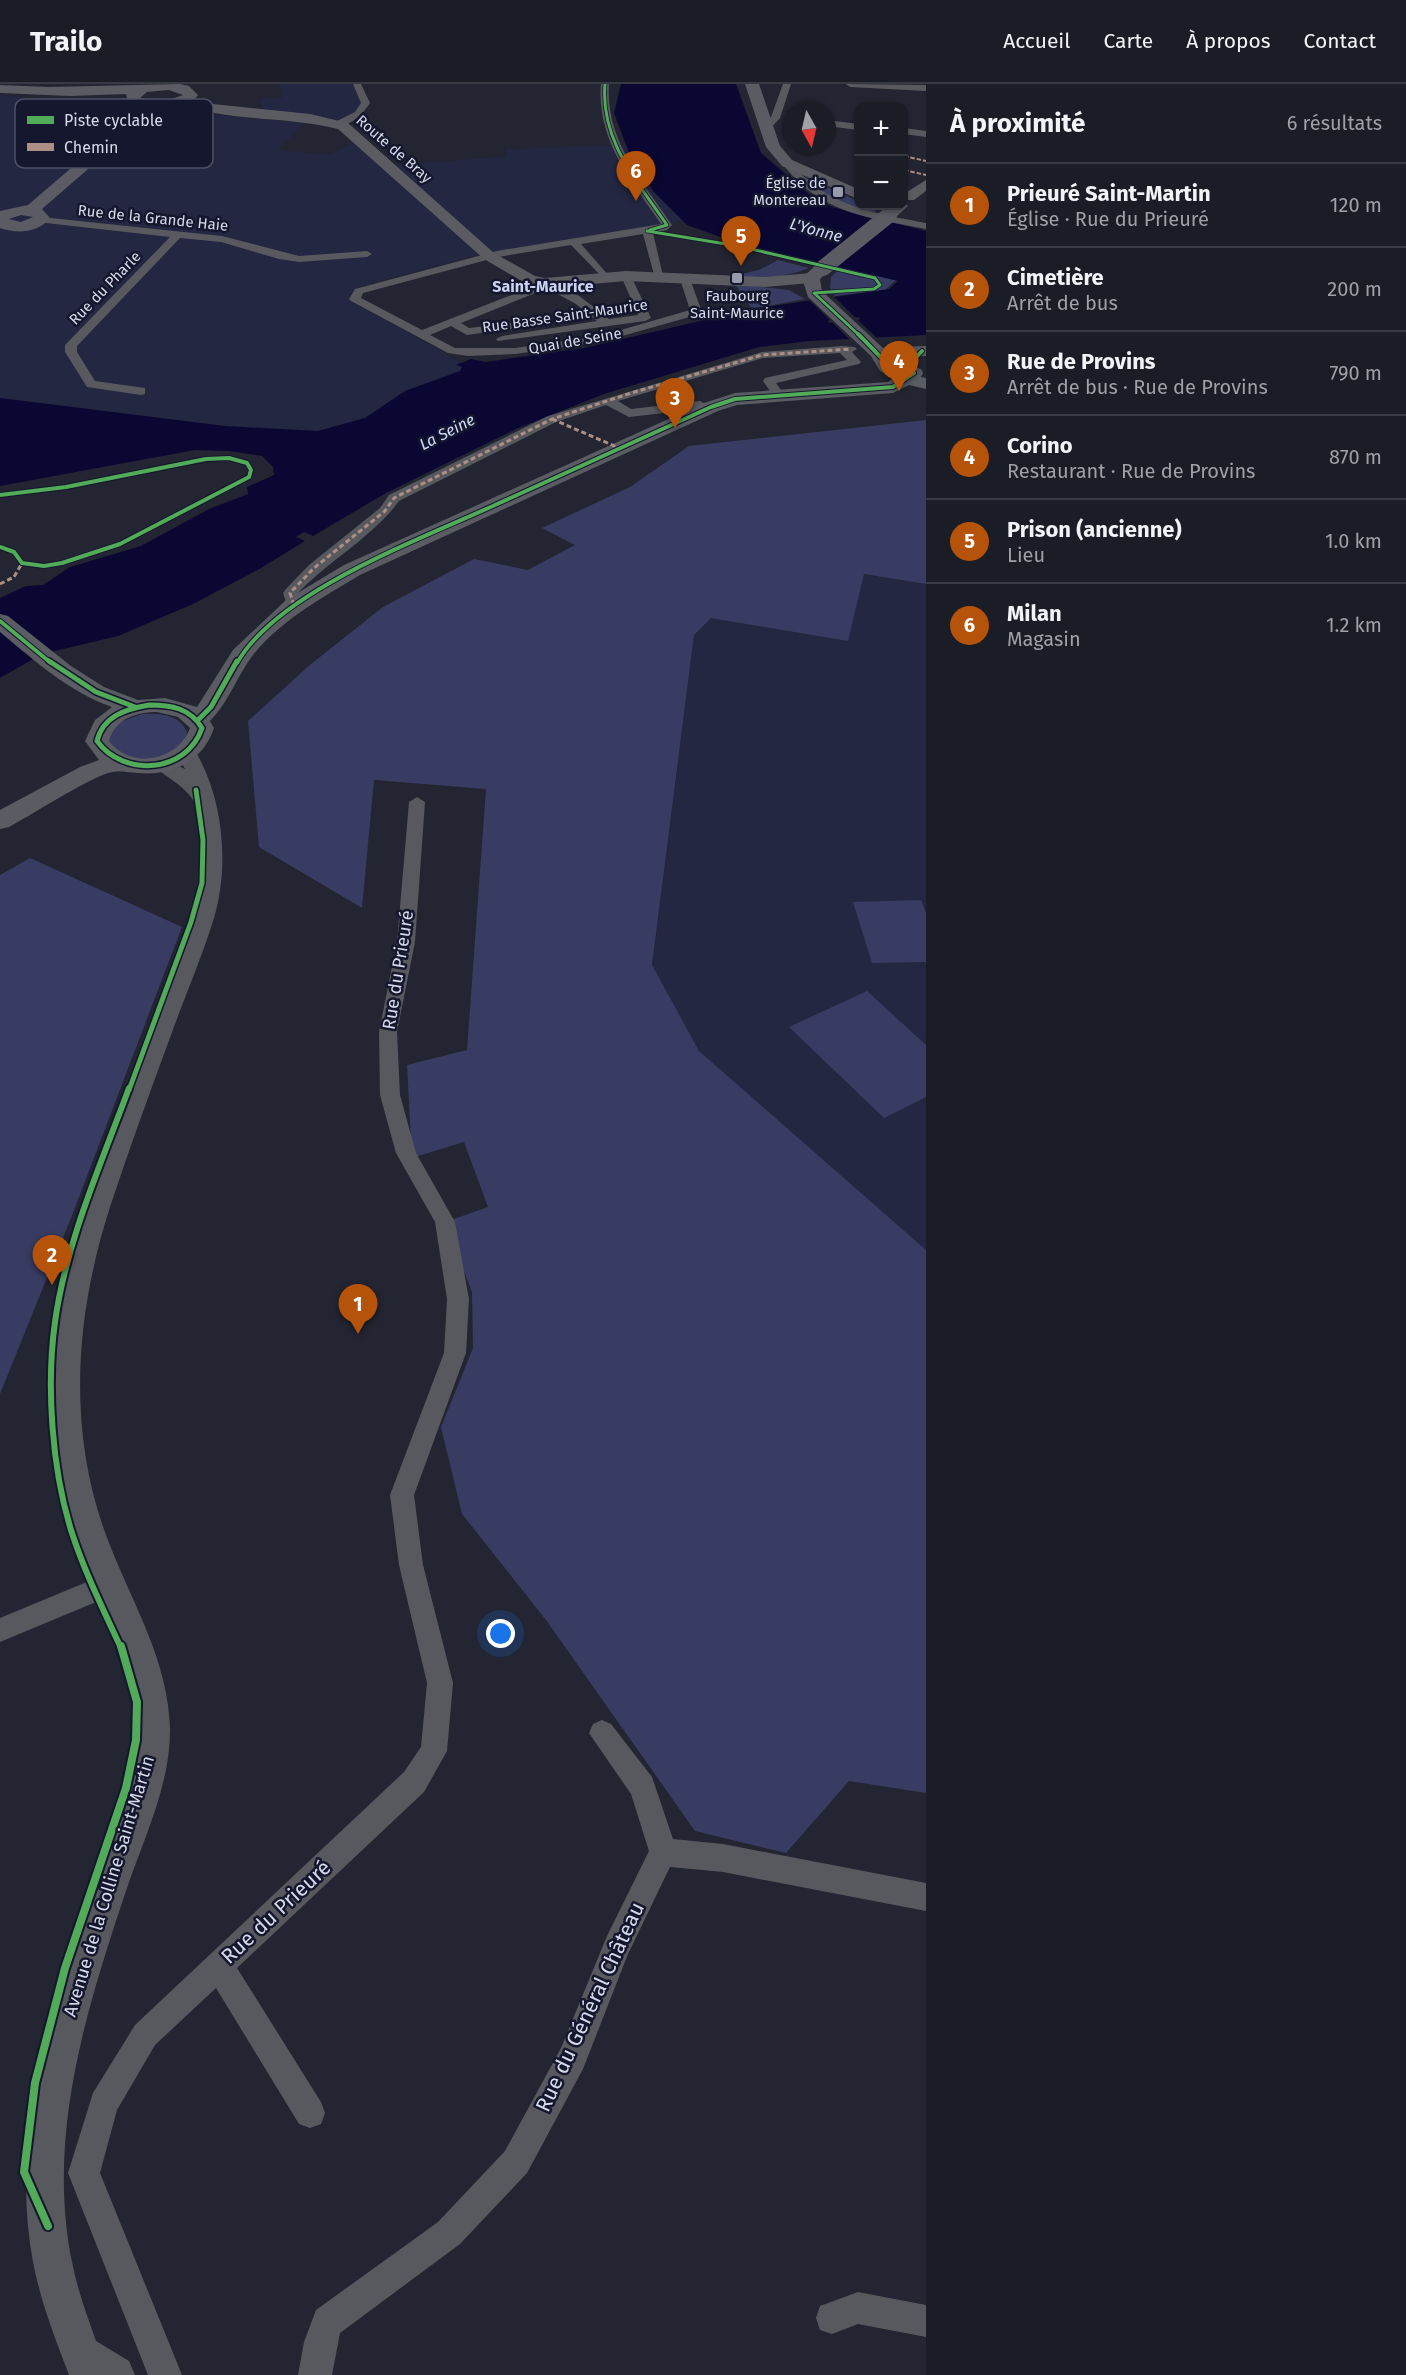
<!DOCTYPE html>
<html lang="fr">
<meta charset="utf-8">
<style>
body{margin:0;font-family:"Fira Sans",sans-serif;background:#272932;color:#f1f3f6}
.controls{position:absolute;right:18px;top:18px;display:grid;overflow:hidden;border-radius:12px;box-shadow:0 2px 4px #0004}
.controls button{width:54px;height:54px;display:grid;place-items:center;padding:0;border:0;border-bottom:2px solid #383a43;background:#1a1c26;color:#f1f3f6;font:30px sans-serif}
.compass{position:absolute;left:782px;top:18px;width:54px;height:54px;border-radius:50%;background:#1a1c26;box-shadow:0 2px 4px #0004;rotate:172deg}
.you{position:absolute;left:501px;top:1550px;width:21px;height:21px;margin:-15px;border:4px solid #fff;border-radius:50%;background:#1a73e8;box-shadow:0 0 0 9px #1a73e833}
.badge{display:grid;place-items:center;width:39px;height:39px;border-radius:50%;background:#b45309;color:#fff;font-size:20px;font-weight:700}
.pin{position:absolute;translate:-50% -50px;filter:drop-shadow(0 2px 3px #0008)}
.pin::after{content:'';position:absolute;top:32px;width:21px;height:18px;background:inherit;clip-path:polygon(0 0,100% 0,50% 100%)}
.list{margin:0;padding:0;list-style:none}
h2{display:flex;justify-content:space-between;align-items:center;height:78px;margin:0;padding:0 24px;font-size:26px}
h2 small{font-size:20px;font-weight:400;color:#9fa1a7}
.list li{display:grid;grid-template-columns:39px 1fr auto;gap:18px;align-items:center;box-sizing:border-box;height:84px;padding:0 24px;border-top:2px solid #383a43}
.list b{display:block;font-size:22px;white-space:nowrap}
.list p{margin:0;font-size:20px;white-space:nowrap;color:#9fa1a7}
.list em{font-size:20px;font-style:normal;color:#9fa1a7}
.map{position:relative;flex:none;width:926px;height:2291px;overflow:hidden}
header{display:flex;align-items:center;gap:36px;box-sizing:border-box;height:84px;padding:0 30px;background:#1a1c26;border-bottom:2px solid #383a43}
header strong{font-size:28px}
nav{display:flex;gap:33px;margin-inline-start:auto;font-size:21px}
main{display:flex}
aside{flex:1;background:#1a1c26}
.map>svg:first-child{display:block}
.built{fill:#232742}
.green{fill:#383c62}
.water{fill:#0b0733}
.pier{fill:#232532}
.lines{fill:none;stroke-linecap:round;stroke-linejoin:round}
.minor{fill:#58595e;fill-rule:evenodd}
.tertiary{fill:#58595e;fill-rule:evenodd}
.secondary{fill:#5b5c62;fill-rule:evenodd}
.primary{fill:#5a5b63;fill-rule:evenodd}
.primary-bridge{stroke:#5a5b63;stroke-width:16}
.quiet-far1{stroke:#ac8f84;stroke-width:2;stroke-dasharray:4.5 2;stroke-linecap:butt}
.quiet{stroke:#ac8f84;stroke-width:3;stroke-dasharray:5 3;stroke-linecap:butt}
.cycleway-far4-casing{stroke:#14172d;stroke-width:4.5}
.cycleway-far3-casing{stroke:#14172d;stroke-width:6}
.cycleway-far2-casing{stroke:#14172d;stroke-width:8}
.cycleway-far1-casing{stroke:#14172d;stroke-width:10}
.cycleway-casing{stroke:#14172d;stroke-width:12}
.cycleway-far4{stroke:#51ab58;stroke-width:3}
.cycleway-far3{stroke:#51ab58;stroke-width:4}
.cycleway-far2{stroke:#51ab58;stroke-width:5}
.cycleway-far1{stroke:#51ab58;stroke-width:6}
.cycleway{stroke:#51ab58;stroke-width:8}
.poi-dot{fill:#989baa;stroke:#14172d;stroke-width:2}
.labels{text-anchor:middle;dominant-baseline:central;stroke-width:5;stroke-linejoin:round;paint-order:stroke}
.far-street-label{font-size:15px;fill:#d7daea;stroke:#14172d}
.far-poi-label{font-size:15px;fill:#d7daea;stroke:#14172d;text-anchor:end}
.far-water-label{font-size:16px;font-style:italic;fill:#d4dafc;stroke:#14172d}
.far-neighbourhood-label{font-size:16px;font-weight:bold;fill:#ccd2f2;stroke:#14172d}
.street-label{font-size:18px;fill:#d7daea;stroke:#14172d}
.near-street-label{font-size:21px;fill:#d7daea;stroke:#14172d}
.key{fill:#14172d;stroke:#4e5266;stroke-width:1.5}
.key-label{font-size:16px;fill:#d7daea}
</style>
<header>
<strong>Trailo</strong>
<nav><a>Accueil</a><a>Carte</a><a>À propos</a><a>Contact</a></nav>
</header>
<main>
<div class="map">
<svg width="926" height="2291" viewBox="0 0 926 2291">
<rect width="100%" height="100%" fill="#232532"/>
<path class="built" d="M279,0H353L360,14L362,23L351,31L338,35L264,27L260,15L283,13Z
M0,11L304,39L278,66L329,71L355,58L382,83L507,72L505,65L626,61L648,100L683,137L476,171L358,203L349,212L351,217L460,278L457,281L462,283L460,287L405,307L365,334L318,347L225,342L0,314Z
M795,481L926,500V1229L645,945L694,551L710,535Z"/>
<path class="green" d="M802,92L858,117V122L874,123L876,128C846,124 824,112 802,92Z
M778,176L809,184C787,193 761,196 737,191L759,186Z
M841,183L896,196L885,206L835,212L830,204L831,193Z
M735,200L789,206L805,215L752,225Z
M926,336V500L864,490L848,557L711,534L694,551L652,881L699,967L926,1166V1709L849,1697L786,1769L695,1747L546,1536L462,1430L441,1343L473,1264L472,1208L445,1138L488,1123L464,1058L412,1074L407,981L467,966L486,705L374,696L362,824L259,763L248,637L311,580L383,523L474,475L528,486L575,461L542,444L630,403L689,362Z
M142,630C159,629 179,630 187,648C182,674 144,679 123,671C118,669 113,663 109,659V652L120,638Z
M30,774L182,843L71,1134L0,1310V791Z
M921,816L926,829V878L872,879L853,818Z
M867,907L926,961V1013L884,1034L789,943Z"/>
<path class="water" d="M621,0H736L761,69L812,113L832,123L926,147V251L810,257L759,263L604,310L516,345L386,409L313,452L304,448L296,453L305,457L261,484L193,520L118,552L42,570L0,594V514L26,502L43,501L70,483L141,462L209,425L248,410L247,403L274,391L273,383L262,372L229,367L195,366L0,402V314L225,342L318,347L365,334L405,307L460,287L462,283L456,281L471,275L486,278L584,264L752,225L889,205L898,197L734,158L687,141L654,108L631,74L614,29Z"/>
<path class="pier" d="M833,212L855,233L861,234L858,236L880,257L853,259L833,239L827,238L830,236L808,215Z"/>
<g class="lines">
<path class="minor" d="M353,0H361L370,19C362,31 350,43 335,42V38L355,28L361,19Z
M601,0H609C605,56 642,97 672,141L667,146L653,149L664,196L655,194L643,150L581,160L610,193L605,196L571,161L498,173L363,209L361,214L422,246L532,203L536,197C561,193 590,221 609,235L638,231L621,192L626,189L631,192L651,234L645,237L498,257L496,255L502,252L597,237L576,220L543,202L540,207L461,239L469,244L521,238L527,241L525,243L467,251L451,242L430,251L455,264H515L600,252L690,226L680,195L685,192L690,195L702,228L700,230L601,258L515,270L468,272L448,269L351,217L349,215L355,205L497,167L661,140C632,97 596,56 601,0Z
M783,0H791L780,34L769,46H763L761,44L771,33Z
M846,0L926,1V7L850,3Z
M827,36L858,40V46L827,42Z
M904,44L926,47V53L904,50Z
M784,77H790C824,122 874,129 926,139V145C869,134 818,129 782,79Z
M41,133L222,152L299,172L367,167L372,170L367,173L299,178L279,175L221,158L180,154L77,262V268L95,297L145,304V310L141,311L87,303L65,268V261L170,153L37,138V134Z
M842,262L855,263L857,265L852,268L861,278L859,280L776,299L785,311L783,314H775L763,297L765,294L847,276L840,269L763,274L618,317L631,325L700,317L713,324L707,328L699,325L629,333L606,321L556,338L399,417C375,451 327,478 297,510L301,521L299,524L294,525L287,521L283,509L285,506L309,481L380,424L389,411L548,332L762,268Z
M417,713L425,718L415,858L397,948L400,1011L416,1069L455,1138L469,1215L466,1269L414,1411L423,1481L453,1599L447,1667L424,1708L237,1884L321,2018L325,2029L321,2040L310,2044L299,2040L216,1904L155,1961L117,2026L100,2089L182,2291H148L68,2089L93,2009L135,1941L404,1688L421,1663L427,1599L399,1481L390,1411L444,1269L447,1215L435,1138L396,1069L380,1011L379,948L397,858L409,718Z
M111,1491L120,1495L123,1503L120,1511L96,1518L0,1558V1534L94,1495Z
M602,1636L611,1640L652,1693L673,1755L723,1760L926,1799V1827L723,1788L670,1783L628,1870L583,1985L527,2089L460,2160L340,2249L332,2291H298L304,2258L316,2226L438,2138L505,2067L561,1964L607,1852L649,1767L631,1710L589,1649L593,1640Z
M858,2208L926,2221V2253L858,2240L832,2250L820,2246L816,2234L820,2222Z"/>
<path class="tertiary" d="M187,663L194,665C223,712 230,781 214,834C202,873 185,912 171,951C150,1008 129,1065 110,1123C74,1235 66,1353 111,1464C135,1524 168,1578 170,1644C171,1699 144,1754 127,1804C87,1923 46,2051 72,2178C77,2205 87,2231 96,2257L129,2277L135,2291H69C55,2254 40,2216 33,2178C10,2056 49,1934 88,1820C106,1766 136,1708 138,1650C141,1583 105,1525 81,1464C46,1375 43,1273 67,1180C91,1093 126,1008 158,924C170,893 186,861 194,829C199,806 206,739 195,719C185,701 165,693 151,680L161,674L185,685L177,669Z"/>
<path class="secondary" d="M185,13L203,19L310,30L348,39L494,169L535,192L545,194L626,187L765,193L811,189L819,194L811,199L765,203L626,197L545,204L525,199L484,175L338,45C287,32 230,38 180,20L179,17Z
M926,96V107L914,116H904V110Z
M926,262V272L878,274L870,269L878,264Z"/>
<path class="primary" d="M180,0L189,2L198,11C188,25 172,27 155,27L42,125L50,134C38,149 17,150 0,144V127L28,121L141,24L128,19L126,10L70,12L0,9V1L49,3ZM169,6L183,11L164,18L140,14L147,8ZM21,131L33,133L21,138L9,135Z
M745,0H759L780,62L792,76L858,105V115L782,82L766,63Z
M904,118L908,122L895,134L889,136L881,131L891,122H904Z
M823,179L831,184L820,195L822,207L884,265L894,279L906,286L914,283L921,285L923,289L921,293L926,294V305L909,301L893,309L737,321L718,327L360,491C322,514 281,536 253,571C237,592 229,618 210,637L214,644C203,677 173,692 138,689C119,688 117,685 98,693C68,707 38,727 9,743L0,745V726L80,683L99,676L85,657L95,636L112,623C69,608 35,577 0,548V530L8,532L71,582L104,603L138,616L165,614L197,623L233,566L286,516L344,481L704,319L735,309L888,298L893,294L880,287L871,272L808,213L802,194L817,180ZM157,628L178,633L190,644C178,677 131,686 109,657C115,635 136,628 157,628Z"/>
<path class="primary-bridge" d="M823,184L889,131"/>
<path class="quiet-far1" d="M904,72L926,77
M904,86L926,91"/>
<path class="quiet" d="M552,335L619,364
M0,500L14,493L22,479L26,480
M294,521L290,509L314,484L385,427L394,414L552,335L631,309L762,271L851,265"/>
<defs>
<path id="cycleway-far4" d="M605,0C600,56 637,97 667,141L650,146
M647,147L738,162L875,194L880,201L874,205L814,209
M814,209L859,251"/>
<path id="cycleway-far3" d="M858,250C875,266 886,282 906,294
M0,411L66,403L206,375L229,374L247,379L251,386L249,393L120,460L62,479L44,482L22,479L14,468L0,463
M0,537L51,579
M237,579C278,507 421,455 495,421C567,388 639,356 711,323L735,315L893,303L914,289L906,284L922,267"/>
<path id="cycleway-far2" d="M49,577L96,608L135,623
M149,621C171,621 190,624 202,644C187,689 124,694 97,657C103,632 126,625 149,621Z
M198,636L211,623L237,577
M129,1006L191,838L202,799L203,756L196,706"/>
<path id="cycleway-far1" d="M121,1564C103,1525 84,1487 71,1446C52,1385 46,1302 55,1238C66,1158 101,1080 129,1004"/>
<path id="cycleway" d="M48,2142L24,2088L35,1999L65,1884L126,1704L136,1656L137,1618L121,1562"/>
</defs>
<use href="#cycleway-far4" class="cycleway-far4-casing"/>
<use href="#cycleway-far3" class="cycleway-far3-casing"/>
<use href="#cycleway-far2" class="cycleway-far2-casing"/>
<use href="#cycleway-far1" class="cycleway-far1-casing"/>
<use href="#cycleway" class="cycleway-casing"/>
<use href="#cycleway-far4" class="cycleway-far4"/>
<use href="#cycleway-far3" class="cycleway-far3"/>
<use href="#cycleway-far2" class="cycleway-far2"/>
<use href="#cycleway-far1" class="cycleway-far1"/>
<use href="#cycleway" class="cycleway"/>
</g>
<g class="poi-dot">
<rect x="832" y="102" width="12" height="12" rx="3"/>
<rect x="731" y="188" width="12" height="12" rx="3"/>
</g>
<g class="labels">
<g class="far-street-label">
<text transform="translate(394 65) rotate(41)">Route de Bray</text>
<text transform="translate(153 134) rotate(6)">Rue de la Grande Haie</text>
<text transform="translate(105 204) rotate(-46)">Rue du Pharle</text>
<text transform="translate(565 232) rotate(-8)">Rue Basse Saint-Maurice</text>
<text transform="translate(575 257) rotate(-10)">Quai de Seine</text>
</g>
<g class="far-poi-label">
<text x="826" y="99">Église de<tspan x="826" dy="17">Montereau</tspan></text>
<text x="737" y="212" text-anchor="middle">Faubourg<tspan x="737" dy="17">Saint-Maurice</tspan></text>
</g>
<g class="far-water-label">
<text transform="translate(816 146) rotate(15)">L'Yonne</text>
<text transform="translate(447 348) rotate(-27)">La Seine</text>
</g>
<g class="far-neighbourhood-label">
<text x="543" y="202">Saint-Maurice</text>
</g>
<g class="street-label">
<text transform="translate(398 886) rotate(-81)">Rue du Prieuré</text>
<text transform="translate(109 1802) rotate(-73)">Avenue de la Colline Saint-Martin</text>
</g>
<g class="near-street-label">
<text transform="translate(276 1828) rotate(-43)">Rue du Prieuré</text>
<text transform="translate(590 1923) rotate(-65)">Rue du Général Château</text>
</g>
</g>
<rect x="15" y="15" width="198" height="69" rx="9" class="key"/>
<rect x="27" y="32" width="27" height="8" fill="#51ab58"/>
<rect x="27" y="59" width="27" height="8" fill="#ac8f84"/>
<g class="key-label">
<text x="64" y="42">Piste cyclable</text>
<text x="64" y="69">Chemin</text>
</g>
</svg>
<div class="controls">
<button>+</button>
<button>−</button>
</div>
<svg class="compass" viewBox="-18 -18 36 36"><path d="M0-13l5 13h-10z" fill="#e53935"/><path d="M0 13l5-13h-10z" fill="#9fa1a7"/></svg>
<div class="you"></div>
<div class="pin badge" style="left:358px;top:1250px">1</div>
<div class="pin badge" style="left:52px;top:1201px">2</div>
<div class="pin badge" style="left:675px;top:344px">3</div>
<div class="pin badge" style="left:899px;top:307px">4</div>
<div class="pin badge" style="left:741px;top:182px">5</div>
<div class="pin badge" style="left:636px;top:117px">6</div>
</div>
<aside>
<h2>À proximité<small>6 résultats</small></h2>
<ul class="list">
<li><span class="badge">1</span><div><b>Prieuré Saint-Martin</b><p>Église · Rue du Prieuré</p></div><em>120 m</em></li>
<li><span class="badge">2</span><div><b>Cimetière</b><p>Arrêt de bus</p></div><em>200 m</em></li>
<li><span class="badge">3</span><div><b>Rue de Provins</b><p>Arrêt de bus · Rue de Provins</p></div><em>790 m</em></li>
<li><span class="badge">4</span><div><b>Corino</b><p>Restaurant · Rue de Provins</p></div><em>870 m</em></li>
<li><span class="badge">5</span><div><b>Prison (ancienne)</b><p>Lieu</p></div><em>1.0 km</em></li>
<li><span class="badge">6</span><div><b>Milan</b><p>Magasin</p></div><em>1.2 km</em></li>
</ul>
</aside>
</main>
